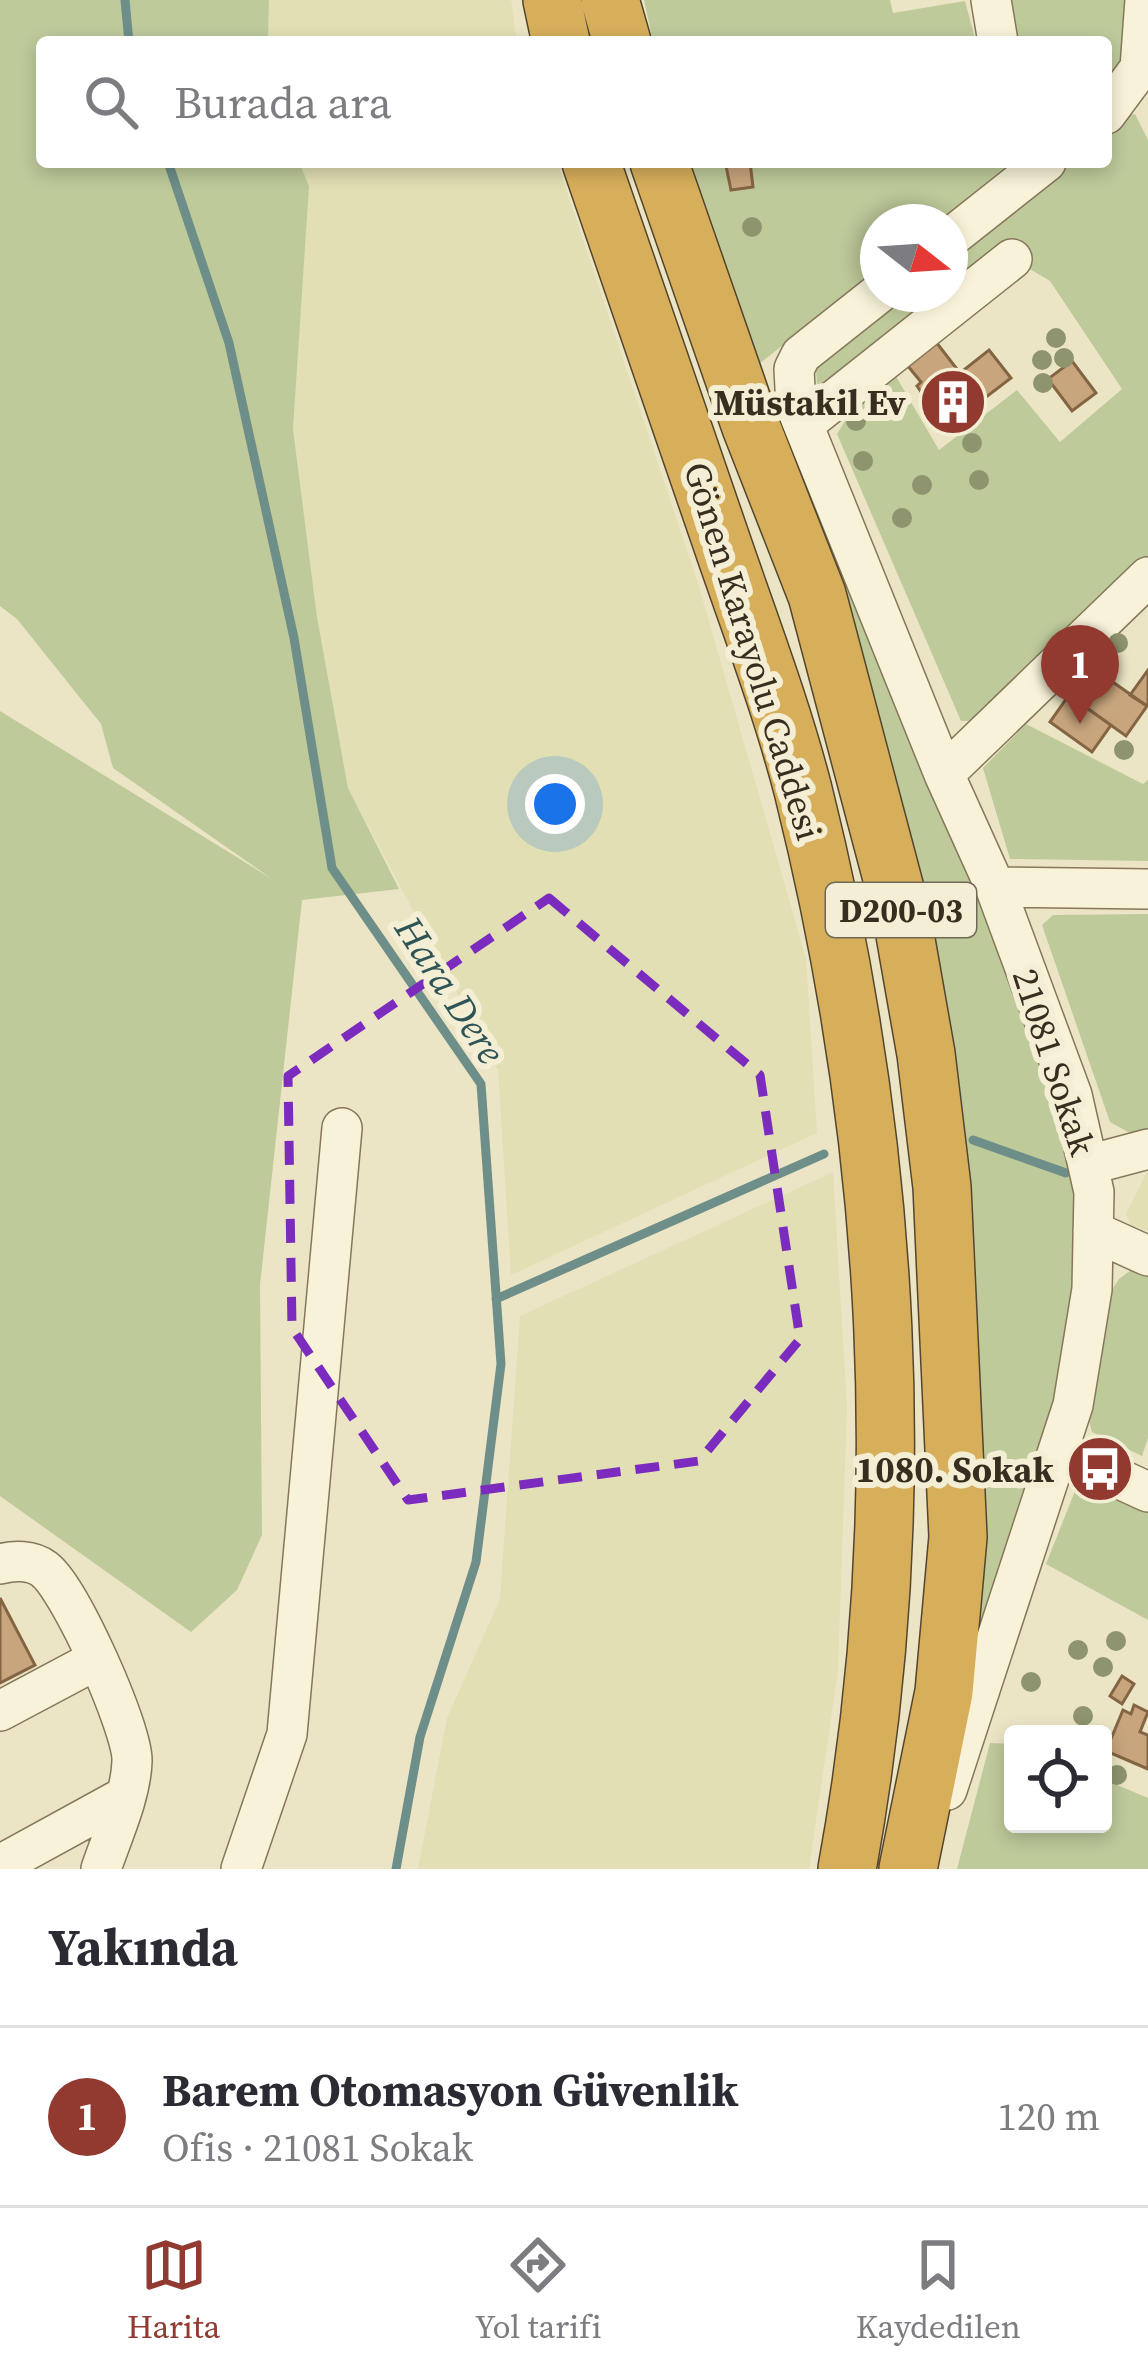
<!DOCTYPE html>
<html lang="tr">
<meta charset="utf-8">
<style>
body{margin:0;font-family:"Source Serif 4",serif;background:#f7f7f7;color:#2b2b33}
.controls{position:absolute;right:36px;bottom:36px;display:grid;overflow:hidden;border-radius:12px;box-shadow:0 6px 18px #0003}
.controls button{width:108px;height:108px;display:grid;place-items:center;padding:0;border:0;border-bottom:3px solid #e1e1e2;background:#fff;color:#2b2b33;font:60px sans-serif}
.compass{position:absolute;left:860px;top:204px;width:108px;height:108px;border-radius:50%;background:#fff;box-shadow:0 6px 18px #0003;rotate:107deg}
.you{position:absolute;left:555px;top:804px;width:42px;height:42px;margin:-30px;border:9px solid #fff;border-radius:50%;background:#1a73e8;box-shadow:0 0 0 18px #1a73e833}
.badge{display:grid;place-items:center;width:78px;height:78px;border-radius:50%;background:#923a2f;color:#fff;font-size:39px;font-weight:700}
.pin{position:absolute;translate:-50% -99px;filter:drop-shadow(0 3px 6px #0008)}
.pin::after{content:'';position:absolute;top:63px;width:42px;height:36px;background:inherit;clip-path:polygon(0 0,100% 0,50% 100%)}
.list{margin:0;padding:0;list-style:none}
h2{display:flex;justify-content:space-between;align-items:center;height:156px;margin:0;padding:0 48px;font-size:51px}
h2 small{font-size:39px;font-weight:400;color:#7c7c81}
.list li{display:grid;grid-template-columns:78px 1fr auto;gap:36px;align-items:center;box-sizing:border-box;height:180px;padding:0 48px;border-top:3px solid #e1e1e2}
.list b{display:block;font-size:45px;white-space:nowrap}
.list p{margin:0;font-size:39px;white-space:nowrap;color:#7c7c81}
.list em{font-size:39px;font-style:normal;color:#7c7c81}
.icon{flex:none;width:66px;height:66px;fill:none;stroke:currentColor;stroke-width:2;stroke-linecap:round;stroke-linejoin:round}
.map{position:relative;flex:none;width:1148px;height:1869px;overflow:hidden}
.search{position:absolute;background:#fff;box-shadow:0 6px 18px #0003;left:36px;right:36px;top:36px;height:132px;display:flex;align-items:center;gap:30px;box-sizing:border-box;padding:0 42px;border-radius:12px;color:#7c7c81;font-size:45px}
.sheet{height:336px;background:#fff}
nav{display:flex;justify-content:space-around;align-items:center;box-sizing:border-box;height:168px;border-top:3px solid #e1e1e2;background:#fff;font-size:33px;color:#7c7c81}
nav a{display:grid;justify-items:center;gap:6px}
nav .on{color:#923a2f}
.map>svg:first-child{display:block}
.farmland{fill:#e1dfb3}
.green{fill:#beca9a}
.lines{fill:none;stroke-linecap:round;stroke-linejoin:round}
.stream{stroke:#6e8e89;stroke-width:9}
.building{fill:#c8a57d;stroke:#846543;stroke-width:3}
.minor-casing{stroke:#86775c;stroke-width:42}
.highway-casing{stroke:#544530;stroke-width:60}
.minor{stroke:#f7f2d8;stroke-width:39}
.highway{stroke:#d7af5b;stroke-width:57}
.tree{fill:#8e946e}
.marked{fill:none;stroke:#7b2cbf;stroke-width:9;stroke-dasharray:24 15;stroke-linejoin:round}
.labels{text-anchor:middle;dominant-baseline:central;stroke-width:12;stroke-linejoin:round;paint-order:stroke}
.shield{fill:#f4eed5;stroke:#706856;stroke-width:3}
.shield-label{font-size:33px;font-weight:bold;fill:#372e1f}
.poi-label{font-size:36px;font-weight:bold;fill:#372e1f;stroke:#f4eed5;text-anchor:end}
.street-label{font-size:36px;fill:#372e1f;stroke:#f4eed5}
.water-label{font-size:39px;font-style:italic;fill:#2f5456;stroke:#f4eed5}
</style>
<div class="map">
<svg width="1148" height="1869" viewBox="0 0 1148 1869">
<rect width="100%" height="100%" fill="#ece5c5"/>
<path class="farmland" d="M269,0H511L517,42H268Z
M299,162H557L698,583L806,959L817,1133L511,1275L498,1070L348,788L317,617L293,429L308,186Z
M1148,1170V1231L1131,1225L1126,1214Z
M833,1172L847,1408L838,1670L809,1869H418L447,1718L500,1599L520,1316Z"/>
<path class="green" d="M0,0H269L268,42H42V162H299L309,186L293,429L317,617L348,788L399,889L302,900L260,1285L262,1535L237,1590L191,1632L0,1496V711L272,879L113,768L101,724L17,619L0,606Z
M644,0H890L893,13L965,1L976,42H653Z
M1000,0H1134L1132,50L1106,94V42H1009Z
M1135,114L1148,140V556L977,721H961L837,434L854,406L894,373L939,450L1017,390L1060,442L1122,389L1050,281L1004,254L818,400L816,369L823,352L904,294H950V262L1071,162H1106V132L1119,117Z
M690,162H1007L1010,175L946,222H878V271L760,363Z
M837,536L965,859L1074,1157L1080,1282L1043,1454L961,1697L977,1499L824,544Z
M1026,724L1143,784L1148,780V861L1010,859L983,768Z
M1148,914V1136L1137,1137L1110,1122L1042,925L1053,915Z
M1135,1267L1148,1273V1438L1142,1456L1092,1432L1089,1421L1109,1294L1119,1279Z
M1079,1481L1148,1512V1620L1046,1564Z
M990,1743L1013,1744V1824H1103V1779L1148,1798V1869H957Z"/>
<g class="lines">
<path class="stream" d="M125,0L129,42
M168,162L229,343L294,638L332,868L481,1084L501,1364L476,1562L420,1737L396,1869
M973,1140L1066,1173
M496,1299L824,1154"/>
</g>
<path class="building" d="M750,162L753,187L731,190L726,166Z
M936,342L960,373L926,399L917,386L921,382L907,365Z
M989,350L1011,378L981,401L960,373Z
M1072,361L1096,393L1072,411L1048,379Z
M960,373L980,399L942,429L932,416L937,412L926,399Z
M1087,664L1147,706L1126,736L1067,694Z
M1148,670V705L1147,706L1130,695Z
M1069,695L1111,725L1092,752L1050,722Z
M0,1598L35,1665L0,1683Z
M1122,1676L1134,1684L1122,1704L1110,1696Z
M1134,1705L1148,1712L1140,1732L1148,1735V1769L1106,1751L1123,1710L1131,1714Z"/>
<g class="lines">
<defs>
<path id="minor" d="M991,0L998,42
M1106,114L1140,68L1145,0
M950,238L1046,162
M878,294L801,355L794,369L796,407L944,774L995,887L1072,1095L1094,1192L1092,1289L1073,1405L947,1790
M804,424L1012,259
M944,774L1148,577
M995,887L1148,889
M1088,1165L1148,1149
M1093,1231L1148,1256
M1059,1451L1148,1492
M0,1564C14,1560 32,1560 44,1569C70,1588 133,1729 132,1761C131,1796 112,1836 101,1869
M0,1711L96,1660
M0,1865L124,1797
M241,1869L287,1734L342,1128"/>
<path id="highway" d="M552,0L561,42
M610,0L622,42
M591,162C634,288 677,414 721,540C749,622 781,705 803,790C891,1142 913,1510 847,1869
M659,162L750,424L817,595L901,912L926,1054L942,1187L958,1537L944,1692L908,1869"/>
</defs>
<use href="#minor" class="minor-casing"/>
<use href="#highway" class="highway-casing"/>
<use href="#minor" class="minor"/>
<use href="#highway" class="highway"/>
</g>
<g class="tree">
<circle cx="752" cy="227" r="10"/>
<circle cx="1056" cy="338" r="10"/>
<circle cx="1064" cy="358" r="10"/>
<circle cx="1042" cy="360" r="10"/>
<circle cx="1043" cy="383" r="10"/>
<circle cx="856" cy="421" r="10"/>
<circle cx="972" cy="443" r="10"/>
<circle cx="863" cy="461" r="10"/>
<circle cx="979" cy="480" r="10"/>
<circle cx="922" cy="485" r="10"/>
<circle cx="902" cy="518" r="10"/>
<circle cx="1118" cy="643" r="10"/>
<circle cx="1124" cy="750" r="10"/>
<circle cx="1116" cy="1641" r="10"/>
<circle cx="1078" cy="1650" r="10"/>
<circle cx="1103" cy="1667" r="10"/>
<circle cx="1031" cy="1682" r="10"/>
<circle cx="1083" cy="1716" r="10"/>
<circle cx="1117" cy="1775" r="10"/>
</g>
<path class="marked" d="M549,898L760,1075L800,1339L699,1461L408,1500L292,1328L288,1076Z"/>
<defs>
<symbol id="building-disc" viewBox="-11 -11 22 22"><circle r="9.5" fill="#923a2f" stroke="#f4eed5"/><path d="M-4-6H4V6H1V3H-1V6H-4ZM-2.5-4.3h1.7v1.8h-1.7ZM.8-4.3h1.7v1.8H.8ZM-2.5-1h1.7V.8h-1.7ZM.8-1h1.7V.8H.8Z" fill="#fff"/></symbol>
<symbol id="bus-disc" viewBox="-11 -11 22 22"><circle r="9.5" fill="#923a2f" stroke="#f4eed5"/><path d="M-5-6H5V4H4V6H2V4H-2V6H-4V4H-5ZM-3.5-4V0h7V-4ZM-3.5 1.2v1.5H-2V1.2ZM2 1.2v1.5H3.5V1.2Z" fill="#fff"/></symbol>
</defs>
<g fill-rule="evenodd">
<use href="#building-disc" x="915" y="364" width="76" height="76"/>
<use href="#bus-disc" x="1062" y="1431" width="76" height="76"/>
</g>
<g class="labels">
<rect class="shield" x="826" y="883" width="150" height="54" rx="9"/>
<g class="shield-label">
<text x="901" y="910">D200-03</text>
</g>
<g class="poi-label">
<text x="906" y="402">Müstakil Ev</text>
<text x="1054" y="1469">1080. Sokak</text>
</g>
<g class="street-label">
<text transform="translate(753 651) rotate(73)">Gönen Karayolu Caddesi</text>
<text transform="translate(1054 1062) rotate(72)">21081 Sokak</text>
</g>
<g class="water-label">
<text transform="translate(450 990) rotate(57)">Hara Dere</text>
</g>
</g>
</svg>
<div class="controls">
<button><svg class="icon" aria-label="locate" viewBox="0 0 24 24"><circle cx="12" cy="12" r="6"/><path d="M12 2v4M12 18v4M2 12h4M18 12h4"/></svg></button>
</div>
<svg class="compass" viewBox="-18 -18 36 36"><path d="M0-13l5 13h-10z" fill="#e53935"/><path d="M0 13l5-13h-10z" fill="#7c7c81"/></svg>
<div class="you"></div>
<div class="pin badge" style="left:1080px;top:724px">1</div>
<div class="search"><svg class="icon" aria-label="search" viewBox="0 0 24 24"><circle cx="10" cy="10" r="6"/><path d="M15 15l6 6"/></svg>Burada ara</div>
</div>
<section class="sheet">
<h2>Yakında<small></small></h2>
<ul class="list">
<li><span class="badge">1</span><div><b>Barem Otomasyon Güvenlik</b><p>Ofis · 21081 Sokak</p></div><em>120 m</em></li>
</ul>
</section>
<nav>
<a class="on"><svg class="icon" aria-label="map" viewBox="0 0 24 24"><path d="M3 6l6-2 6 2 6-2v14l-6 2-6-2-6 2zM9 4v14M15 6v14"/></svg>Harita</a>
<a><svg class="icon" aria-label="directions" viewBox="0 0 24 24"><path d="M12 3l9 9-9 9-9-9zM9 14v-3h6M13 9l2 2-2 2"/></svg>Yol tarifi</a>
<a><svg class="icon" aria-label="saved" viewBox="0 0 24 24"><path d="M7 4h10v16l-5-4-5 4z"/></svg>Kaydedilen</a>
</nav>
